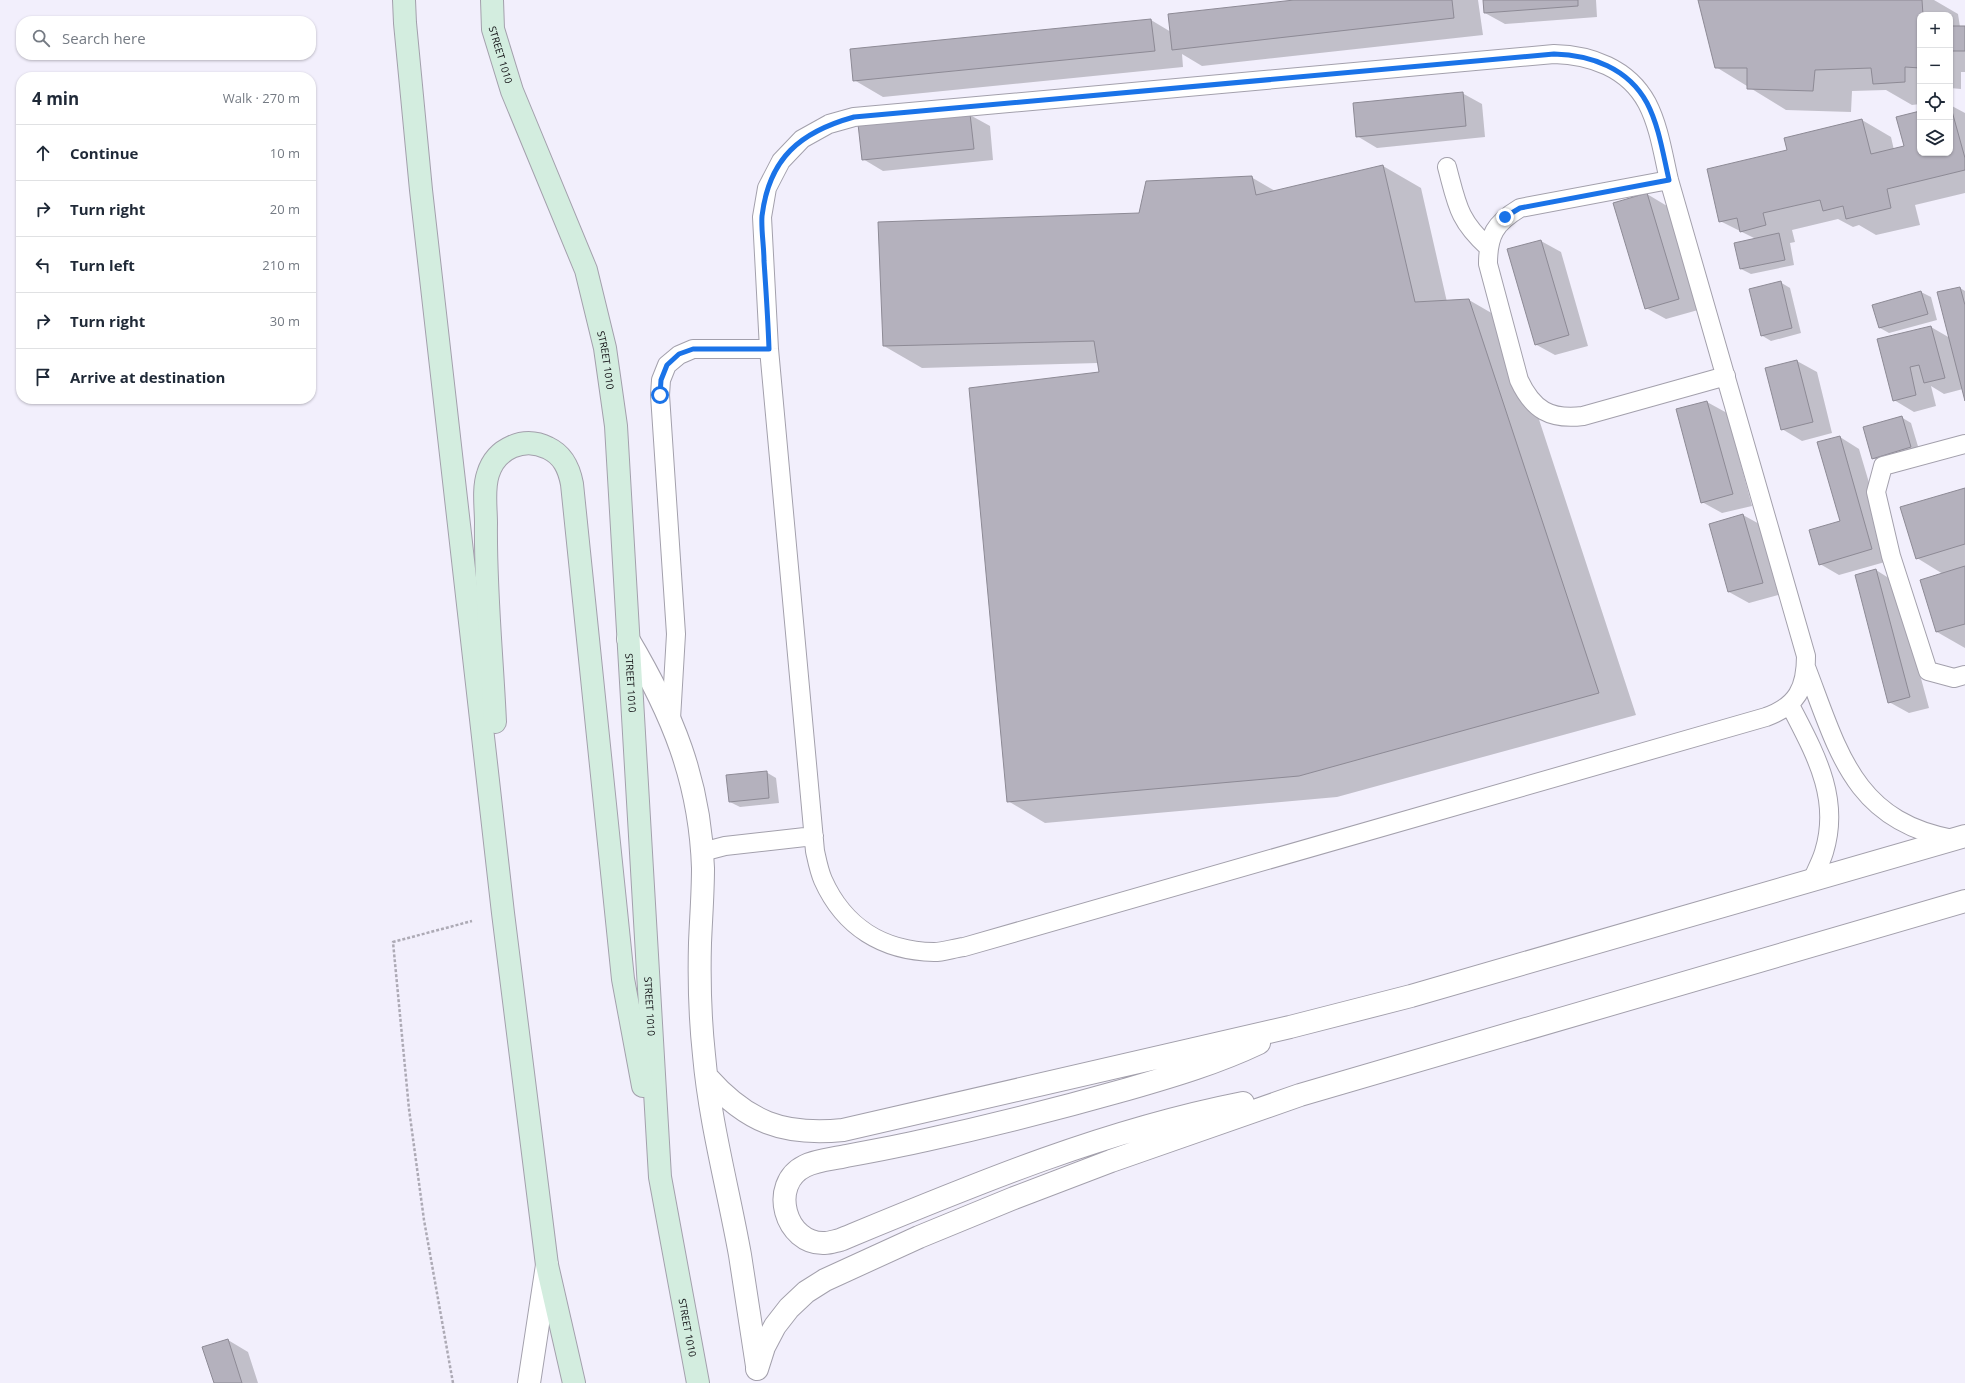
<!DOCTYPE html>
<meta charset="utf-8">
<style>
body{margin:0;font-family:"Open Sans",sans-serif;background:#f6f6f7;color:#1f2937}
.controls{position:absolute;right:12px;top:12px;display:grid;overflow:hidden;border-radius:8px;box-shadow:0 1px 3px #0004}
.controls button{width:36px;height:36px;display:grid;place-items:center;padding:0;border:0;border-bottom:1px solid #e0e1e3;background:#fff;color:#1f2937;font:20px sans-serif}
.stop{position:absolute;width:12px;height:12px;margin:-9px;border:3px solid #1a73e8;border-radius:50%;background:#fff}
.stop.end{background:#1a73e8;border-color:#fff;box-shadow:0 1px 4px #0008}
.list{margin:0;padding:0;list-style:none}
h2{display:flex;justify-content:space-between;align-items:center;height:52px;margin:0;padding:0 16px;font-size:17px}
h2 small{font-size:13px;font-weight:400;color:#747a83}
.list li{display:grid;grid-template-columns:26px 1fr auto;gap:12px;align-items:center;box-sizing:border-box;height:56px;padding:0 16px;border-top:1px solid #e0e1e3}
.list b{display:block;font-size:15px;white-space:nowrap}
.list em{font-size:13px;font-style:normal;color:#747a83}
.icon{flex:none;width:22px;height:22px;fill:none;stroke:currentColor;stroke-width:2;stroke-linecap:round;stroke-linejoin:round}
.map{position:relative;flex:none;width:1965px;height:1383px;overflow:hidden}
.search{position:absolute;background:#fff;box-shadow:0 1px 3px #0004;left:16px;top:16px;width:300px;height:44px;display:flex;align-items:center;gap:10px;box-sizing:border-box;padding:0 14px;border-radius:16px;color:#747a83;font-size:15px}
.panel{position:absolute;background:#fff;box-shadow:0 1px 3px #0004;left:16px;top:72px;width:300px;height:332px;border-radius:16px}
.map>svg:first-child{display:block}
.shadow{fill:#0003}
.building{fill:#b4b1bd;stroke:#8d8a95}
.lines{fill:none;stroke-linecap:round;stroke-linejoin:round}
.lane-casing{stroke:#a3a0ac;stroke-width:20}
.street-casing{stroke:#a3a0ac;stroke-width:24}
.secondary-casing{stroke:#a3a0ac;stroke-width:24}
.path{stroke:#adaab5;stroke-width:2.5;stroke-dasharray:3 2;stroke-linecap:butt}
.lane{stroke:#fff;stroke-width:18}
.street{stroke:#fff;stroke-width:22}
.secondary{stroke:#d3eddf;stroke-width:22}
.route{stroke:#1a73e8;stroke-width:5}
.labels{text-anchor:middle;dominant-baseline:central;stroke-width:3;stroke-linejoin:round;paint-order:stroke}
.street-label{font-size:10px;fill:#0f0e12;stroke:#fff}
</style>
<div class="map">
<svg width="1965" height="1383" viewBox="0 0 1965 1383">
<rect width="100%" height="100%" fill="#f2effc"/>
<path class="shadow" d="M1303,0H1478L1483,35L1202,66L1182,54L1183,67L883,97L854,80L1151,20L1171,32Z
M1484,0H1596L1597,17L1505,24L1485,13Z
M1699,0H1934L1958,14L1960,27H1965V72H1961V89L1950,88V15H1920V104L1912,105L1886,90L1852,91L1851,112L1786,110L1716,67Z
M1462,93L1482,104L1485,137L1377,148L1357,136Z
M1950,105L1965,113V193L1915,205L1920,225L1876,235L1859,225L1853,227L1838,219L1792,230L1795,242L1790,243L1794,265L1751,274L1741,269L1756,239L1720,221L1789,151L1862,120L1891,137L1894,150L1905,147L1920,112V153H1950Z
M970,115L990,126L993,160L883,171L863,159Z
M1383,166L1421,188L1447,302L1469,300L1507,322L1636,715L1337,797L1045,823L1008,801L1100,373L1098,363L922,368L884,346L1139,214L1251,177L1275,191Z
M1647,194L1667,206L1698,310L1666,319L1646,308Z
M1541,241L1561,252L1588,346L1555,355L1535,344L1508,250Z
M1780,282L1790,288L1801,333L1771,341L1761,335Z
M1960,288L1965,291V397L1963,389L1944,394L1931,386L1936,406L1914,412L1894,400L1878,340L1931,327L1950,338Z
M1921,292L1931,297L1937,320L1889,333L1880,328L1873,306Z
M1797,361L1817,372L1832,433L1802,441L1782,429Z
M1707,402L1727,413L1752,506L1722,513L1702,502Z
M1901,417L1911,423L1920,453L1883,464L1873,458Z
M1840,437L1859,449L1892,560L1839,575L1820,564L1841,522Z
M1965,489V648L1937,632L1943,574L1917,558Z
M1743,515L1763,526L1782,594L1749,603L1729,592L1710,525Z
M1876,570L1895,582L1929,708L1909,713L1889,702Z
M766,772L776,778L779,803L740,807L730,802Z
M228,1340L248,1352L258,1383H215Z"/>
<path class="building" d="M1294,0H1452L1454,18L1172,50L1168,14Z
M1483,0H1578V6L1484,13Z
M1698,0H1922L1923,15H1920V68L1905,67V82L1873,84L1871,68L1815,70L1813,91L1747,89V68H1715Z
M1151,19L1155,51L853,81L850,49Z
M1950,26H1965V51H1950Z
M1463,92L1466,126L1356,137L1353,103Z
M1950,104L1965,158V170L1887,189L1891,208L1846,219L1843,206L1823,211L1820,200L1763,213L1766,225L1740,232L1737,218L1719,222L1707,169L1787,150L1784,138L1862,119L1871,154L1904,146L1896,117L1920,111V153H1950Z
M970,114L974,149L862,160L858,124Z
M1383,165L1415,302L1469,299L1599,693L1299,776L1007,802L969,388L1099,372L1094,341L883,346L878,222L1139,213L1146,181L1252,176L1256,195Z
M1647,193L1679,299L1645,309L1613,203Z
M1779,233L1785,260L1740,269L1734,243Z
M1541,240L1569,335L1535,345L1507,249Z
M1781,281L1792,328L1761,336L1749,289Z
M1960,287L1965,305V401L1937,292Z
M1921,291L1928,314L1879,328L1872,305Z
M1931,326L1945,378L1924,383L1919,365L1910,367L1916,395L1893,401L1877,339Z
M1797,360L1813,422L1781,430L1765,368Z
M1707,401L1733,494L1701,503L1676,409Z
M1902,416L1911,447L1872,459L1863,427Z
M1840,436L1872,549L1819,565L1809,530L1840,521L1817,442Z
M1965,488V544L1916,559L1900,507Z
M1743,514L1763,583L1728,592L1709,524Z
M1965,566V624L1936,632L1920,580Z
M1876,569L1910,697L1888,703L1855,575Z
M767,771L769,798L729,802L726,775Z
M228,1339L242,1383H214L202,1347Z"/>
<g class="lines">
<defs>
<path id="lane" d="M1554,54C1591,55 1628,68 1647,103C1659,126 1663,154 1669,180L1806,656C1806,688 1797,706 1766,717L964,947C954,948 944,952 934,952C883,951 844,927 823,880C819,871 817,860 815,851L769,349L762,217L767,188L781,161L802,139L829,124L854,117Z
M1447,167C1457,204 1458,220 1488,247
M1669,180L1520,208C1495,223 1488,235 1488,264L1519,380C1533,410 1550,420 1583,416L1726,376
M1965,444L1883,466L1876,492L1891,556L1928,671L1954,678L1965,675
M1806,667C1838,750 1853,821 1953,839
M1790,705C1814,752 1841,797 1824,852C1821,862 1816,871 1812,880
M671,719L676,634L660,395L661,380L667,365L679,355L693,349H769
M702,852L725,846L814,836"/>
<path id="street" d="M628,639C672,713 700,780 703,868C703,893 701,918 700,943C699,980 700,1018 704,1055C710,1123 728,1188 740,1255C746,1292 751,1329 757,1366
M707,1077C747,1122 783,1136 843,1130L1290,1027L1411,996L1965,836
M1243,1103C1101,1131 973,1185 840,1240C835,1241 830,1243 825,1243C785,1245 768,1184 805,1166C817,1160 833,1159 846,1156C873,1151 900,1146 926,1140C994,1125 1061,1108 1128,1089C1173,1076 1217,1063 1259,1043
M757,1369L764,1347L775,1326L789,1308L806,1292L825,1280L919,1237L1014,1198L1111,1161L1300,1095L1965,901
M529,1383L547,1265"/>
<g id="secondary">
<path d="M404,0L405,23L421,190L503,913L547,1265L574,1383"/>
<path id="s1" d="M492,0L493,29L512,91L586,270L605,348L616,426L660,1177L698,1383"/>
<path d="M495,722C492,656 485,589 486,523C486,508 483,489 488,474C496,448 524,436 548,448C563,455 569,468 572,484L623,979L643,1086"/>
</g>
</defs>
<use href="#lane" class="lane-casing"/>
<use href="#street" class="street-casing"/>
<use href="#secondary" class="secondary-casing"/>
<path class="path" d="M453,1383L424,1220L409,1109L393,942L472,921"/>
<use href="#lane" class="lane"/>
<use href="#street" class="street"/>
<use href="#secondary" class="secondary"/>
</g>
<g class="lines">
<path class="route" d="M660,395L661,380L667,365L679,354L693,349H769C768,320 766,290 764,261C764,246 761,230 762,216C769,158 800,132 854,117L1554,54C1591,55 1628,68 1647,103C1659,126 1663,154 1669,180L1520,208L1505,217"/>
</g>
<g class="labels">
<g class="street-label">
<text stroke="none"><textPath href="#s1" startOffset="56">STREET 1010</textPath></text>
<text stroke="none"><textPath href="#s1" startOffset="380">STREET 1010</textPath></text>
<text stroke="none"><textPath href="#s1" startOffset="704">STREET 1010</textPath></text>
<text stroke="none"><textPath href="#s1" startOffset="1028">STREET 1010</textPath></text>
<text stroke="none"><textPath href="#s1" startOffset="1352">STREET 1010</textPath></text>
</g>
</g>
</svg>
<div class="controls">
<button>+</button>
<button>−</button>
<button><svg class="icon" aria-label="locate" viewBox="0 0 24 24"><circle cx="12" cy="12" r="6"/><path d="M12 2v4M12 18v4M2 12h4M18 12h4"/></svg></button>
<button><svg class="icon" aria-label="layers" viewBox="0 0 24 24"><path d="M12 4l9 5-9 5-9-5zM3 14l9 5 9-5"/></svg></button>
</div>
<div class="stop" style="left:660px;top:395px"></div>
<div class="stop end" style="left:1505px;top:217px"></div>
<div class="search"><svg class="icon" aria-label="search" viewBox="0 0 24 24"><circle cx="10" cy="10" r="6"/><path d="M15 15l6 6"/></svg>Search here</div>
<section class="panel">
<h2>4 min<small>Walk · 270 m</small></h2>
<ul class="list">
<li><svg class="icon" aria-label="ahead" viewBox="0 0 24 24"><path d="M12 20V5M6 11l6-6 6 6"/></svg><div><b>Continue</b></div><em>10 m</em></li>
<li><svg class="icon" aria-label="right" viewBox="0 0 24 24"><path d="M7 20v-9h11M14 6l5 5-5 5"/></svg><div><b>Turn right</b></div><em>20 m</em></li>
<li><svg class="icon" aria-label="left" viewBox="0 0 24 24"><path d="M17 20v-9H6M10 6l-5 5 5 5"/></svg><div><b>Turn left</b></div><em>210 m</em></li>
<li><svg class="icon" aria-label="right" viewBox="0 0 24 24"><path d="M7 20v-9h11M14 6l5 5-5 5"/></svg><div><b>Turn right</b></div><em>30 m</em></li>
<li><svg class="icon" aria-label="arrive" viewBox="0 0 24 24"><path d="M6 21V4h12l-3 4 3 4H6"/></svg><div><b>Arrive at destination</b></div></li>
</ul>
</section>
</div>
